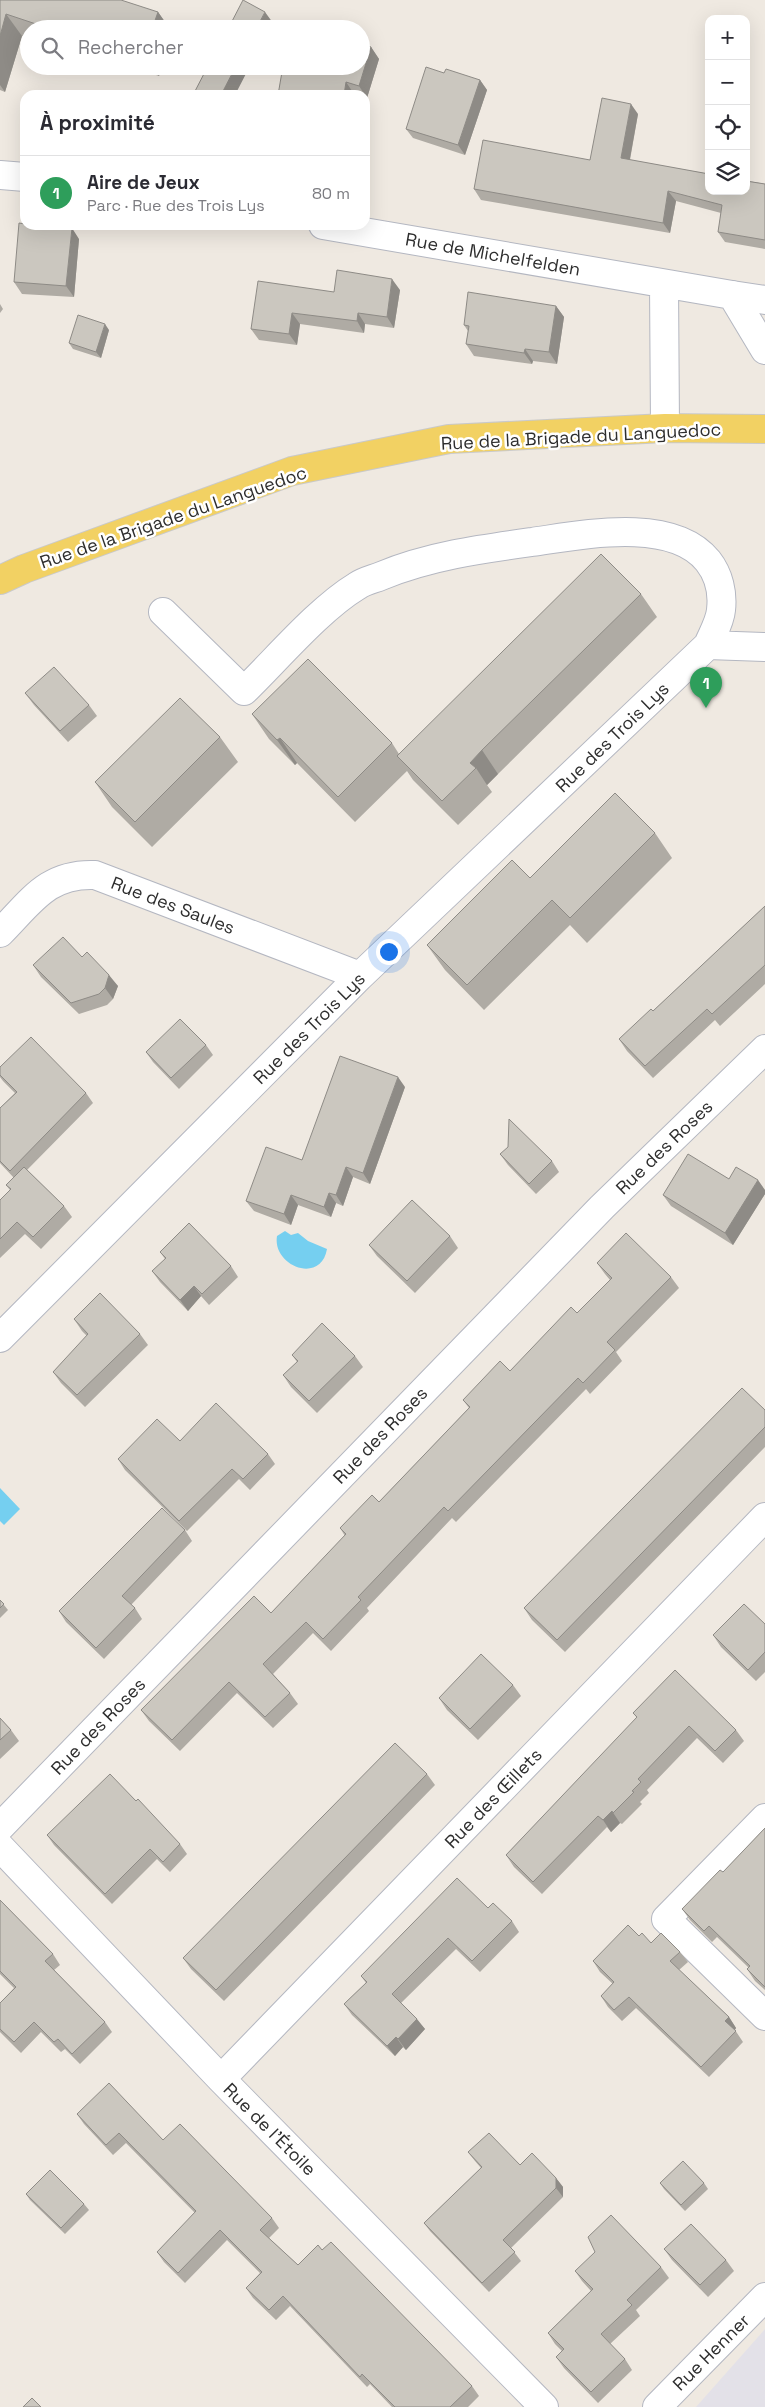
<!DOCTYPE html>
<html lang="fr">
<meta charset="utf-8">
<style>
body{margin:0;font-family:"Space Grotesk",sans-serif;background:#f2f2f3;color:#2b2b33}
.controls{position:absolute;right:15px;top:15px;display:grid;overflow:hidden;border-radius:10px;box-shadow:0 5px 20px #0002}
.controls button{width:45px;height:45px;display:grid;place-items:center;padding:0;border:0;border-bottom:1px solid #e1e1e2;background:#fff;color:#2b2b33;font:25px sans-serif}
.you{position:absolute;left:388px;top:951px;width:18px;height:18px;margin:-12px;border:4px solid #fff;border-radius:50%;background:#1a73e8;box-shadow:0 0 0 8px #1a73e833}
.badge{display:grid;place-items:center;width:32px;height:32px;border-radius:50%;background:#4264fb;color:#fff;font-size:16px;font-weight:700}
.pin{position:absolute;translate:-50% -41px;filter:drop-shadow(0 1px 2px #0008)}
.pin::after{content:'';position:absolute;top:26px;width:18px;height:15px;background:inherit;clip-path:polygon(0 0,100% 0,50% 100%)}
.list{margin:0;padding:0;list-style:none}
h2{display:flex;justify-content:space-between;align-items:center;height:65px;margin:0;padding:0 20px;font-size:21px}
h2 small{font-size:16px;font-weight:400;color:#7c7c81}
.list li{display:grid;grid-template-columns:32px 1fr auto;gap:15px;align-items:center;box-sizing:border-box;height:75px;padding:0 20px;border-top:1px solid #e1e1e2}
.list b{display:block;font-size:19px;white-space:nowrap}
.list p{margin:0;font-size:16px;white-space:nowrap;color:#7c7c81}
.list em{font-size:16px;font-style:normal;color:#7c7c81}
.icon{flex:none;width:28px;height:28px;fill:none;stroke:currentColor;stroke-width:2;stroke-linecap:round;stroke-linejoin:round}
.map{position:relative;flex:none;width:765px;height:2407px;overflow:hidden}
.search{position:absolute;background:#fff;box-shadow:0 5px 20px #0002;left:20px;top:20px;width:350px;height:55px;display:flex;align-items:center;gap:12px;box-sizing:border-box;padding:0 18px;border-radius:28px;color:#7c7c81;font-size:19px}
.panel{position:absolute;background:#fff;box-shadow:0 5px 20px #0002;left:20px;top:90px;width:350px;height:140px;border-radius:15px}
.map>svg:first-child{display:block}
.industrial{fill:#e3e1e8}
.water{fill:#75cff0}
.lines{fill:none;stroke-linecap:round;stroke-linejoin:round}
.street-casing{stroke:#b4b7c1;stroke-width:30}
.secondary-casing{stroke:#b4b7c1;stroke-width:30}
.primary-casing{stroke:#c9c9c9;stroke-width:30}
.street{stroke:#fff;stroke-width:28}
.secondary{stroke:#fff;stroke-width:28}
.primary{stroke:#f2d163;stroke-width:28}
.wall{fill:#afaba4}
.shaded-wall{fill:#8e8b86}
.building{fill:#cbc7bf;stroke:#8e8b86}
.labels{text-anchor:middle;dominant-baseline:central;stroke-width:5;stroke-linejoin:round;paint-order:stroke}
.street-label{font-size:18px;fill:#2e2e2e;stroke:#fff}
</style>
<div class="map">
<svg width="765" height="2407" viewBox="0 0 765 2407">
<rect width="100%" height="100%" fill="#efe9e1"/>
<path class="industrial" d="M765,2329V2407H696Z"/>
<path class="water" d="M285,1231L291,1235L298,1233L308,1241L327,1249C321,1285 272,1266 277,1236Z
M0,1488L20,1509L4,1525L0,1521Z"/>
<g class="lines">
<defs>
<path id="street" d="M732,295L765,300
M708,645L765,647
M0,933C31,902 47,873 95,875L360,976
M0,1338L360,976L708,645C712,635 720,622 721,610C723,593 719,575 708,561C672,516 582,535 532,542C481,549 429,556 381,576C374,579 364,581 357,586C319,609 277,659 244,691L163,612
M765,1818L666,1919L765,2016
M0,1827L602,1207L765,1049
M0,1847L221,2079L544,2407
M221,2079L765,1517
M657,2407L765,2297"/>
<path id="secondary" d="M0,175L25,177
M323,225L732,295L765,350
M664,284L665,428"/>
<path id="primary" d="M0,580L24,569L292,471L449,439L665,428L765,429"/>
</defs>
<use href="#street" class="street-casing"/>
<use href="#secondary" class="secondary-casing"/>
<use href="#primary" class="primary-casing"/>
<use href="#street" class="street"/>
<use href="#secondary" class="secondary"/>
<use href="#primary" class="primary"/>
</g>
<path class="wall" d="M0,0L158,12L170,29H29V38L22,36L5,92L0,90Z
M371,47L379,59L367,98L365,97V95H358L354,94L278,95Z
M129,66H162L159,76Z
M444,73L480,80L487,90L465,155L413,138L406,129Z
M638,114L630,160L765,184V249L725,242L718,232L721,213L676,201L670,233L481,200L474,189L590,160Z
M79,239L74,297L22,294L14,282Z
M400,290L394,328L365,324L364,333L300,324L297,345L259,340L251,329L334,292Z
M0,304L3,309L0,313Z
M556,306L564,317L557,364L533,361L532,364L474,356L466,344L468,331L464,325Z
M109,330L101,358L73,349L69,343Z
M641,594L657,617L498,774L487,785L492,792L458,825L413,780L407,771L355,822L297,763L295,765L269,739L252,714L392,743L399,754Z
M25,693L89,705L97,716L68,742L34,705Z
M220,737L238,762L152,847L112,807L95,782Z
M655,833L672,858L587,943L570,925L484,1010L445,970L427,945L530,878Z
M765,906V984L720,1026L715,1020L653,1078L627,1051L619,1039L653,1011Z
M82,957L118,986L113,999L107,1005L79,1014L41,977L33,965Z
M206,1045L213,1055L179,1089L153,1062L146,1052Z
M0,1067L86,1093L93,1103L27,1170L64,1206L72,1217L41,1249L25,1234L0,1258V1200L10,1190L6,1185L14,1178L0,1163V1108L15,1093L3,1081L0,1077Z
M405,1087L370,1184L353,1177L343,1206L336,1203L331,1217L298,1205L291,1225L254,1211L246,1201L302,1160Z
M500,1154L552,1161L559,1172L536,1194L508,1165Z
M729,1179L765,1190V1194L733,1245L671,1206L663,1195Z
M450,1236L458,1248L415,1293L377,1256L369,1245Z
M160,1252L231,1266L238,1277L209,1305L201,1296L188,1311L160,1282L152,1271L165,1259Z
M597,1263L671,1277L679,1288L616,1352L622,1361L590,1394L586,1389L456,1522L452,1518L367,1608L369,1611L331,1651L313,1633L273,1674L290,1693L298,1704L273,1728L237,1693L180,1751L149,1721L141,1710L271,1613L345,1536L340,1528L379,1502L469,1408L463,1400L510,1371L577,1313L610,1280L605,1274Z
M74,1319L140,1334L148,1345L85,1407L61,1383L53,1372L87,1336L82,1331Z
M292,1355L355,1356L363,1367L317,1413L291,1387L283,1375L297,1362Z
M765,1410V1447L565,1652L532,1620L524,1608Z
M180,1441L268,1454L275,1464L250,1490L239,1479L187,1531L125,1470L118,1459Z
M185,1530L192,1541L131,1605L135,1608L142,1619L104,1659L66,1622L59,1611Z
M0,1600L8,1610L0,1618Z
M765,1624V1672L756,1681L721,1647L713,1635Z
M513,1685L521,1696L478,1740L447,1710L439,1698Z
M633,1713L736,1730L744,1741L723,1763L697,1738L647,1790L649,1793L640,1802L642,1804L622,1824L620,1823L611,1832L607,1827L542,1894L514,1867L506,1855L637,1718Z
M0,1718L11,1730L19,1741L0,1759Z
M427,1774L435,1785L224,2001L191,1969L183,1958Z
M765,1828V1990L755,1981L747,1969L749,1968L717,1937L712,1942L690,1920L682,1909L723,1872Z
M47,1835L180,1844L187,1854L170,1872L157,1859L112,1904L54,1845Z
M0,1900L53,1954L60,1965L54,1970L105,2022L112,2032L80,2064L65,2049L61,2052L41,2032L21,2053L0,2032V2003L14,1988L0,1974Z
M488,1908L512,1921L519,1932L480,1972L456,1949L401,2003L425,2029L406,2050L403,2047L395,2056L352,2015L344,2004L366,1983L361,1976Z
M639,1936L651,1943L680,1952L688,1962L679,1970L729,2017L736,2028L735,2030L743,2042L709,2077L636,2008L622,2021L608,2007L601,1996L613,1984L600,1972L593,1961Z
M77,2114L163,2140L272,2218L279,2228L269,2238L298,2265L322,2250L472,2386L479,2396L468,2407H392L370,2384L367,2387L290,2306L276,2320L253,2298L246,2288L260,2273L227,2240L185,2283L164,2262L157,2252L195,2213L126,2143L113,2155L84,2124Z
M468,2152L520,2165L556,2178L563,2187V2197L511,2248L521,2261L489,2292L430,2231L424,2223L481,2168L475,2161Z
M660,2183H704L708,2189L685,2211L664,2189Z
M26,2194L84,2204L89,2210L65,2234L30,2200Z
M664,2249L726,2260L734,2271L708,2297L672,2260Z
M661,2267L669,2278L636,2310L640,2316L610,2344L625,2359L632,2370L598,2403L564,2368L556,2357L562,2351L555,2344L548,2333L591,2291L582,2281L575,2271Z"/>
<path class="shaded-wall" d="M158,12L170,29H152Z
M265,12L273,23L270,29H256Z
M6,14L22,36L5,92L0,85V36Z
M371,47L379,59L367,98L359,86Z
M152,66H162L159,76Z
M236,66H250L235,95H221Z
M480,80L487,90L465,155L458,145Z
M346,82L354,94V95H344Z
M631,104L638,114L628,169L621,158Z
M668,191L676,201L670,233L663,223Z
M72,228L79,239L74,297L66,286Z
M392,279L400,290L394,328L387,317Z
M556,306L564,317L557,364L549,352Z
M292,313L300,324L297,345L289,334Z
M358,313L365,324L364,333L357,321Z
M105,324L109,330L101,358L96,352Z
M525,349L533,361L532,364L524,353Z
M280,738L297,763L295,765L277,740Z
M482,750L498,774L487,785L476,768L470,763Z
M109,975L118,986L113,999L105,988Z
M398,1077L405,1087L370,1184L363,1173Z
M346,1167L353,1177L343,1206L336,1195Z
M758,1180L765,1190V1194L733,1245L725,1233Z
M329,1193L336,1203L331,1217L324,1207Z
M291,1195L298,1205L291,1225L284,1214Z
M194,1286L201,1296L188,1311L180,1300Z
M612,1811L620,1823L611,1832L603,1820Z
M729,2017L736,2028L733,2032L725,2021Z
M417,2019L425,2029L406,2050L398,2039Z
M396,2037L403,2047L395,2056L387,2046Z
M556,2178L563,2187V2197L556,2188Z"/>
<path class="building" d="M0,0H121L158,12L152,29H51L6,14L0,36Z
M243,0L265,12L256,29H228Z
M291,21L314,29H289Z
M361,44L371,47L359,86L346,82L344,95H278L283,66H361Z
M208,66H236L221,95H193Z
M426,67L444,73L446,69L480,80L458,145L406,129Z
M602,98L631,104L621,158L709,174V191H746V181L765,184V240L718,232L722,205L668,191L663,223L474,189L483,140L590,160Z
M19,223L25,224V225H38L72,228L66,286L14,282Z
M337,270L392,279L387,317L358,313L357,321L292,313L289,334L251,329L258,281L334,292Z
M468,292L556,306L549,352L525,349L524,353L466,344L469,326L464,325Z
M78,315L105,324L96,352L69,343Z
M601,554L641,594L482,750L470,763L476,768L442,801L397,756Z
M308,659L392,743L338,797L280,738L277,740L252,714Z
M54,667L89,705L60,731L25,693Z
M180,698L220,737L135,822L95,782Z
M615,793L655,833L570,918L552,900L467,985L427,945L512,860L530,878Z
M765,906V965L712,1014L707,1009L645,1066L619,1039L651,1009L653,1011Z
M63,937L82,957L87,952L109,975L105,988L99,994L71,1003L33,965Z
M180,1019L206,1045L171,1078L146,1052Z
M31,1037L86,1093L10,1171L0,1161V1108L17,1092L0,1075V1067Z
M340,1056L398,1077L363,1173L346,1167L336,1195L329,1193L324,1207L291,1195L284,1214L246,1201L266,1147L302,1160Z
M509,1119L552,1161L529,1184L500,1154L508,1147Z
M688,1154L729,1179L736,1167L758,1180L725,1233L663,1195Z
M24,1167L64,1206L33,1237L17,1222L0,1239V1200L11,1189L6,1185Z
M412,1200L450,1236L407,1281L369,1245Z
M189,1223L231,1266L202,1294L194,1286L180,1300L152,1271L166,1258L160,1252Z
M626,1233L671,1277L607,1342L615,1350L583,1383L578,1378L448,1511L444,1507L358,1597L361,1600L323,1639L306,1622L263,1664L290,1693L265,1717L229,1682L172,1740L141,1710L254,1596L271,1613L346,1534L340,1528L372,1495L379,1502L470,1407L463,1400L500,1361L510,1371L571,1307L577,1313L612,1278L597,1263Z
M100,1293L140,1334L77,1395L53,1372L88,1334L74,1319Z
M322,1323L355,1356L309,1401L283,1375L298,1361L292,1355Z
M742,1388L765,1410V1427L557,1640L524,1608Z
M216,1403L268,1454L243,1479L232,1469L179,1521L118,1459L157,1419L180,1441Z
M162,1508L185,1530L122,1596L135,1608L96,1648L59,1611Z
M0,1600L4,1604L0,1608Z
M744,1604L765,1624V1652L748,1670L713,1635Z
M481,1654L513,1685L470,1729L439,1698Z
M675,1670L736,1730L715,1751L689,1726L638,1779L641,1782L632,1791L634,1792L613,1813L612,1811L603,1820L598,1816L533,1882L506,1855L637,1717L633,1713Z
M0,1718L11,1730L0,1740Z
M395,1743L427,1774L216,1990L183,1958Z
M110,1774L136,1801L138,1799L180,1844L163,1862L150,1849L105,1894L47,1835Z
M765,1828V1987L747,1969L750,1966L709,1926L704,1931L682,1909L720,1870L723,1872Z
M457,1878L488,1908L493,1903L512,1921L472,1961L448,1938L392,1994L417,2019L398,2039L396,2037L387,2046L344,2004L367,1982L361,1976Z
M0,1900L53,1954L45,1961L105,2022L72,2054L58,2039L54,2042L34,2022L14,2042L0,2029V2003L16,1987L0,1971Z
M628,1925L639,1936L642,1933L651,1943L661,1933L680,1952L670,1961L729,2017L725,2021L736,2031L701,2067L629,1997L614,2010L601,1996L614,1982L593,1961Z
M109,2083L163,2140L180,2124L272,2218L260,2230L298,2265L318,2245L322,2250L331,2242L472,2386L450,2407H395L362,2374L360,2377L283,2296L269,2310L246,2288L262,2272L220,2230L178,2273L157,2252L196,2211L119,2133L106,2145L77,2114Z
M489,2133L520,2165L532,2153L556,2178V2188L503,2240L515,2252L482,2283L424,2223L482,2167L468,2152Z
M683,2161L704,2183L681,2205L660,2183Z
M50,2170L84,2204L61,2228L26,2194Z
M611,2215L661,2267L627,2300L632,2305L601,2334L625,2359L591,2392L556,2357L564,2349L548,2333L593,2289L575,2271L595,2252L588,2237Z
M691,2224L726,2260L700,2285L664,2249Z
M32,2398L41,2407H23Z"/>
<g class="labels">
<g class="street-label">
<text transform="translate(493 254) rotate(10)">Rue de Michelfelden</text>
<text transform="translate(581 436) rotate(-3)">Rue de la Brigade du Languedoc</text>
<text transform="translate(173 517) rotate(-19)">Rue de la Brigade du Languedoc</text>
<text transform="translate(612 737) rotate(-44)">Rue des Trois Lys</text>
<text transform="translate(173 905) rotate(21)">Rue des Saules</text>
<text transform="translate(309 1028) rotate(-45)">Rue des Trois Lys</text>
<text transform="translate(664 1147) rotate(-44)">Rue des Roses</text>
<text transform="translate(380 1435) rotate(-46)">Rue des Roses</text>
<text transform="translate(98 1726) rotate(-46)">Rue des Roses</text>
<text transform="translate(493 1798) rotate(-46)">Rue des Œillets</text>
<text transform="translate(270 2129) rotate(45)">Rue de l'Étoile</text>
<text transform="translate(711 2352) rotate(-45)">Rue Henner</text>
</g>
</g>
</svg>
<div class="controls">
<button>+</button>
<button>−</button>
<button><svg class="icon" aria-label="locate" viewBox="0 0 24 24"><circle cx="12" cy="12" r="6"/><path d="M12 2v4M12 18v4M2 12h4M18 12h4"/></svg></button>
<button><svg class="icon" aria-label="layers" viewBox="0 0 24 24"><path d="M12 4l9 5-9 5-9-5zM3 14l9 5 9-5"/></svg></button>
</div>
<div class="you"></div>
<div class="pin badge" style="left:706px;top:708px;background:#2e9e5b">1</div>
<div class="search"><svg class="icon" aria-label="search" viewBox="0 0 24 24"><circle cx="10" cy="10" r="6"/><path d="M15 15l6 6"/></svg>Rechercher</div>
<section class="panel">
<h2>À proximité<small></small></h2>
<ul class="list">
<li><span class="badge" style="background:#2e9e5b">1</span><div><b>Aire de Jeux</b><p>Parc · Rue des Trois Lys</p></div><em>80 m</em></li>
</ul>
</section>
</div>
